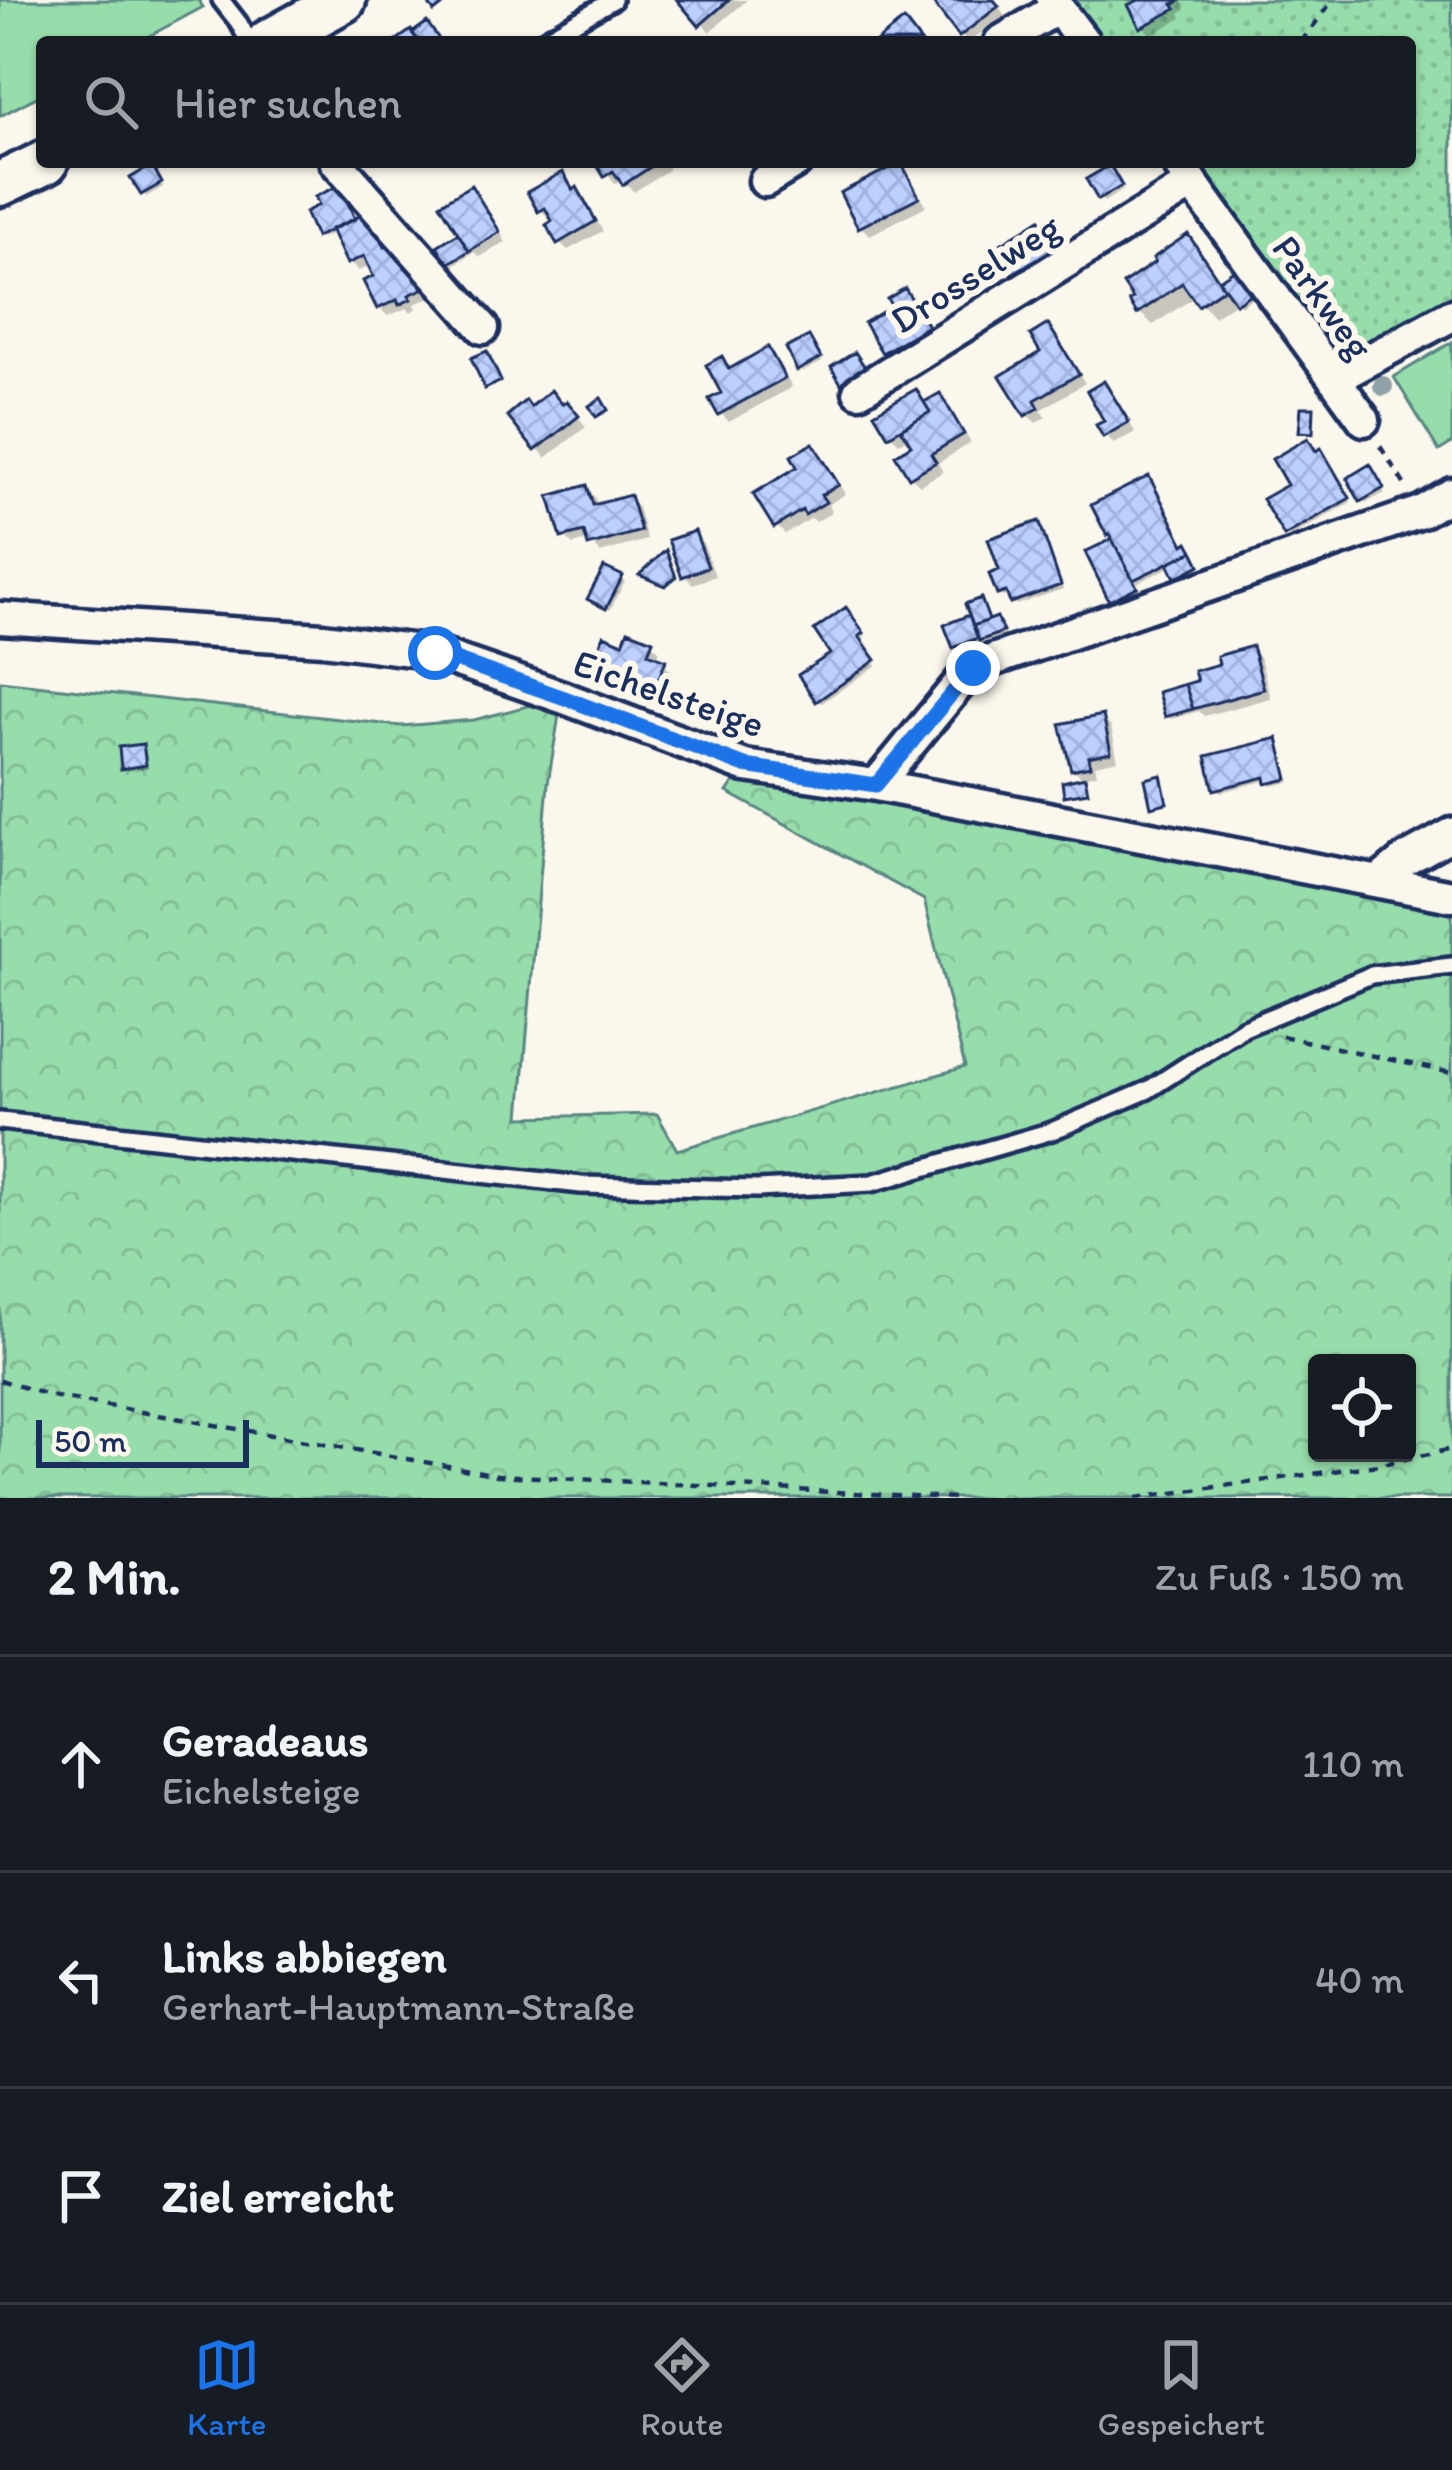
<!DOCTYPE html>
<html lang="de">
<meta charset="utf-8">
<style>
body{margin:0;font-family:Itim,sans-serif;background:#242831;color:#f1f3f6}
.controls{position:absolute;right:36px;bottom:36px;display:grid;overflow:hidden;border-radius:12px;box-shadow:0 3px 9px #0004}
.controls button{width:108px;height:108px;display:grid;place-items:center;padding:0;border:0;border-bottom:3px solid #363941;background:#171b24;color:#f1f3f6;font:60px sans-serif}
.scale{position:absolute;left:36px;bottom:30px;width:213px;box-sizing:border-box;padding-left:12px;border:6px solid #1b2f5e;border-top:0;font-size:33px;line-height:42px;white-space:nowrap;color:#1b2f5e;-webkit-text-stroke:9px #fbf7ec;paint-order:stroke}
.stop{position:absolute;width:36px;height:36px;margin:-27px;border:9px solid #1a73e8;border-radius:50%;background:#fff}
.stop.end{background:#1a73e8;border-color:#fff;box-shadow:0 3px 12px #0008}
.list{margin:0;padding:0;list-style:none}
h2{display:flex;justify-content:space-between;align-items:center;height:156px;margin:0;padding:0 48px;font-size:51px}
h2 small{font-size:39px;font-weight:400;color:#9ea1a6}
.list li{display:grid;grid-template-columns:78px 1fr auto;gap:36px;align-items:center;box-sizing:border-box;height:216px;padding:0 48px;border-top:3px solid #363941}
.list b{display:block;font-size:45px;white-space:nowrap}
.list p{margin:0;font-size:39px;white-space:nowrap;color:#9ea1a6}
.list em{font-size:39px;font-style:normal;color:#9ea1a6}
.icon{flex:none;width:66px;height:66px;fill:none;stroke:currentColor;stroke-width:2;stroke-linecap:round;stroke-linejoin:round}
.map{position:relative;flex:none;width:1452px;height:1498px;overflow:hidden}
.search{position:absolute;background:#171b24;box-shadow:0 3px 9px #0004;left:36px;right:36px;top:36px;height:132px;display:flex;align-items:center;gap:30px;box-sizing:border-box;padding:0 42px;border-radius:12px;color:#9ea1a6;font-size:45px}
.sheet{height:804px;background:#171b24}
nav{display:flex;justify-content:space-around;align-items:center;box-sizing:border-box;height:168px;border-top:3px solid #363941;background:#171b24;font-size:33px;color:#9ea1a6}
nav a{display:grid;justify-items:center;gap:6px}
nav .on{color:#1a73e8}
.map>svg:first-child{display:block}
.grass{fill:#97ddab;stroke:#598684;stroke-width:3}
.forest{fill:url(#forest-crowns);stroke:#598684;stroke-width:3;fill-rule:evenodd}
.park{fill:url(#park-dots);stroke:#598684;stroke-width:3}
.shadow{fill:#0003}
.building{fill:url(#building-cross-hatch);stroke:#1b2f5e;stroke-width:3}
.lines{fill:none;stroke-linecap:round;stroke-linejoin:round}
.lane-casing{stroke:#1b2f5e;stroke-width:24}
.street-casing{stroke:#1b2f5e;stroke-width:39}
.secondary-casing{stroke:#1b2f5e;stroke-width:51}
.path{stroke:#1b2f5e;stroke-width:4.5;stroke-dasharray:9 9;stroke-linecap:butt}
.lane{stroke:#fbf7ec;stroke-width:15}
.street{stroke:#fbf7ec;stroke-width:30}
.secondary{stroke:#fbf7ec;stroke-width:42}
.tree{fill:#91a1a8}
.route{stroke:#1a73e8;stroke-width:15}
.labels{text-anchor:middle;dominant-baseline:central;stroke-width:12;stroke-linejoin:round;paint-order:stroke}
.street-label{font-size:39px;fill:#1b2f5e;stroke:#fbf7ec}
</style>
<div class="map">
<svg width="1452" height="1498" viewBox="0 0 1452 1498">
<defs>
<pattern id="forest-crowns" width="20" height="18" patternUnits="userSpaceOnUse" patternTransform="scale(3)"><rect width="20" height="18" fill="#97ddab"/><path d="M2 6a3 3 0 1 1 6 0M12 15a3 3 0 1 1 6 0" fill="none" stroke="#82be96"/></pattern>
<pattern id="park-dots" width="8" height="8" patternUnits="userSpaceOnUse" patternTransform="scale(3)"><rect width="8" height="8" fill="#97ddab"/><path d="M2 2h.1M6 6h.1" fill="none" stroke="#82be96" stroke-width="1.8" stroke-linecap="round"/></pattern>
<pattern id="building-cross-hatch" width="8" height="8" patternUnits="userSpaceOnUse" patternTransform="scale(3)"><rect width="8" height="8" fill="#bccfff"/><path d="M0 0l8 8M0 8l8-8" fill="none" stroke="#a1b2dd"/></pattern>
</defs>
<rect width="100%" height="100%" fill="#fbf7ec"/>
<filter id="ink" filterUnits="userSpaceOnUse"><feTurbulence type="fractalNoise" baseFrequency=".00833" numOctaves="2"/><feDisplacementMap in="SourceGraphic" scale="24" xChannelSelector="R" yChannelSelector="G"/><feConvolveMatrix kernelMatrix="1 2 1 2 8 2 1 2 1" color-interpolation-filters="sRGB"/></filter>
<g filter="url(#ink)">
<path class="grass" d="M0,0H198L203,7L138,42H42V94L0,116Z
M1452,342V443L1439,451L1394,377Z"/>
<path class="forest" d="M0,681L401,726L474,720L562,697L548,783L520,1117L657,1114L677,1150L965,1067L924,900L727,792L745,766L1452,897V1498H0ZM1317,1363H1407V1453H1317Z"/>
<path class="park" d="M1052,0H1452V315L1334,379L1177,162H1410V42H1084Z"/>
<path class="shadow" d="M681,0H747L710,32Z
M944,0H993L1006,16L968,42L961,35Z
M1145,0H1181L1186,10L1180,13L1182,18L1151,35L1143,26Z
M664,162L669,169L634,192L622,179L615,184L599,163Z
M900,165L909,174L926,206L870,235L861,227L844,194Z
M155,173L163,187L146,197L143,193Z
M1113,173L1123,190L1104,202L1100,198Z
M562,176L585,200L603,231L568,250L559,242L553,217L549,219L541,210Z
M479,198L506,242L480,257L474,252L454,265L450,262L457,237Z
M309,213L377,225L389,249L422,272L433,296L415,304L417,309L410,312L407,308L388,316L379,308L377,278L371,265L359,271L350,262L336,232L322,238Z
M1043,227L1058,251L1018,276L1000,248Z
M1187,238L1201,252L1221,282L1238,276L1253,297L1241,306L1237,301L1214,317L1196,296L1153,325L1139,312L1160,263Z
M905,291L914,300L934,335L893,360L885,351L896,307Z
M1048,327L1056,336L1085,383L1041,410L1046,417L1036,423L1027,415L1045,353Z
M812,343L822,362L803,372L800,369Z
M767,351L776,359L792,387L729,422L721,413L725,394L722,360L732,370Z
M1104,385L1113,393L1135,432L1114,444L1106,435Z
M915,392L926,404L939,397L948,405L971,443L938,463L943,472L920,485L911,477L915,446L910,437L899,443L890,434Z
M532,410L575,413L586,427L546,458L511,416Z
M813,446L821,455L845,494L828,505L832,512L816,522L812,518L785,534L776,526Z
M1316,455H1324L1351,502L1290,537L1286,534L1291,486Z
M1373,471L1385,493L1366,503L1363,500Z
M586,489L595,497L598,507L629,498L638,507L647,540L600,553L590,540L573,545L564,537Z
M1095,507L1191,550L1201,569L1181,580L1172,566L1137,583L1143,596L1121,608L1112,599L1115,541Z
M1041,528L1063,589L1016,605L1010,594L1003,597L999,593L1003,572Z
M694,534L703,543L715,576L693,584L684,575Z
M621,578L625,582L610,610L594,602Z
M980,602L991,623L997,621L1005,636L959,649L956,646Z
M849,615L865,637L860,640L877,665L822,703L818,700Z
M651,643L660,651L656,660L673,672L660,705L600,682L592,673L625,647Z
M1251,649L1260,658L1271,698L1204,716L1199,711L1171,719L1167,716L1223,666Z
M1102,718L1111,727L1118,760L1095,765L1097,774L1082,777L1073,769Z
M1277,742L1281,745L1290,782L1272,786L1268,780L1221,792L1217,788Z
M142,747L146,751L148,768L128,771L124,767Z"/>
<path class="building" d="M426,0H447L448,1L434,12Z
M677,0H729L699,26Z
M939,0H994L999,6L959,37L934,4Z
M1139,0H1180V1L1173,4L1176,9L1140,28L1128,5Z
M904,20L921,42H876Z
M427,22L441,42H419L412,33Z
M411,30L419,42H394Z
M595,162H658L623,185L613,171L604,177Z
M901,162L919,197L858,228L840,193Z
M152,165L162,183L141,195L130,178Z
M1110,165L1122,186L1098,200L1086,179Z
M563,172L573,190L577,187L596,221L557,244L546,225L552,221L545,208L538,212L527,192Z
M340,185L355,219L316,237L305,212L319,205L315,197Z
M471,185L500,232L469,251L440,204Z
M369,212L385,247L396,242L414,260L427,287L409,295L411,299L399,305L397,300L377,309L363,281L373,276L364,256L347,264L331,229Z
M1040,219L1057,247L1012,274L996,247Z
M458,233L469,251L448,264L437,246Z
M1188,234L1224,288L1198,306L1182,283L1137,314L1129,301L1133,299L1123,284L1155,262L1153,258Z
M1235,269L1252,293L1236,304L1219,280Z
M905,288L928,326L882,353L864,323L892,306L887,299Z
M1048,324L1079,374L1035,400L1039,408L1025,416L1000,376L1040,352L1030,335Z
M809,336L821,358L797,371L786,348Z
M768,347L785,378L718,415L709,399L721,393L706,365L722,356L729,369Z
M487,351L501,381L485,389L471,358Z
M855,352L868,372L843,387L831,367Z
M1104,381L1129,422L1103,437L1096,425L1104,421L1087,391Z
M916,389L930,412L888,436L874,413Z
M551,390L562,404L567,401L579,416L535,451L507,416L526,400L531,407Z
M940,393L964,434L931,454L936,462L909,478L895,455L911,445L901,429L930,412L924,402Z
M601,398L608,410L596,417L589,406Z
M1301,407H1314L1313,433L1299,432Z
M1308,438L1316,451L1321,448L1350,498L1284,536L1262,499L1287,485L1272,459Z
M813,443L839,485L821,495L826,502L805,515L802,510L774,528L753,494L797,467L791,456Z
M1370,464L1384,488L1360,502L1347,478Z
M1149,476L1184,545L1188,542L1193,551L1133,580L1112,539L1110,534L1107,536L1091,505Z
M587,485L593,505L630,495L641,531L588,546L584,532L561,538L549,496Z
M1039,521L1061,585L1010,603L1006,592L997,595L989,574L999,570L988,539Z
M695,531L708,567L682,577L668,540Z
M1112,539L1137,587L1109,601L1085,552Z
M666,550L676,577L665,586L639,575Z
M1193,551L1200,565L1175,578L1168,563Z
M604,567L623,576L606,609L587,599Z
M981,598L989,620L973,626L965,604Z
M846,607L864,633L859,636L876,660L816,702L798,675L830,654L814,630Z
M969,615L978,638L953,648L944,625Z
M997,617L1003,632L979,641L973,626Z
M628,630L653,640L648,653L666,660L651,698L588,674L604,635L623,643Z
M1252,646L1264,689L1193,709L1185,684L1197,681L1194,671L1219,664L1217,656Z
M1185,684L1193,709L1165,717L1158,692Z
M1103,715L1111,752L1088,757L1090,766L1071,770L1060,724Z
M1278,738L1288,779L1266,784L1265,777L1214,790L1206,756Z
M143,744L146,765L121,769L119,747Z
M1161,775L1167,803L1151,807L1145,779Z
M1085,777L1088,792L1064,796L1062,782Z"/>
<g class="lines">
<defs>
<path id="lane" d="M221,0L239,23L249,42
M539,42L613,0
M0,1121L581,1185L757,1189L872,1183L1052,1131L1148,1090L1244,1028L1371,975L1452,966"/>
<path id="street" d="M1052,0L1084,42
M1000,42L1058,8
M336,162L483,328
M1177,162L1364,420
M765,181L796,162
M1334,379L1452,315
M859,391L1193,183
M0,618L323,639L435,653L562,697L745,766L876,785L1452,896
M876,785L973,667L1421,512L1452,494
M1379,881L1403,861L1452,834"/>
<path id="secondary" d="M268,42L344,0
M0,184L46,162"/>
</defs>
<use href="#lane" class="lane-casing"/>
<use href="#street" class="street-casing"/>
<use href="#secondary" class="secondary-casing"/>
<path class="path" d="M1301,42L1333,0
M1380,446L1406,487
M1282,1036L1452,1073
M0,1380L51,1396L498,1475L953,1498
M1136,1498L1378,1465L1452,1449"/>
<use href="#lane" class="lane"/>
<use href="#street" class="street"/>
<use href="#secondary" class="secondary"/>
</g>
<circle class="tree" cx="1383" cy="386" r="10"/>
</g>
<g class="lines" filter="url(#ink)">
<path class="route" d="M435,653L562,697L745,766L876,785L973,668"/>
</g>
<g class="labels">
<g class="street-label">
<text transform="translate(975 273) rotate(-32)">Drosselweg</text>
<text transform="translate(1323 297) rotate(54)">Parkweg</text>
<text transform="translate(669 693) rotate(19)">Eichelsteige</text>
</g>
</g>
</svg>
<div class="controls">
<button><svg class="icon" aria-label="locate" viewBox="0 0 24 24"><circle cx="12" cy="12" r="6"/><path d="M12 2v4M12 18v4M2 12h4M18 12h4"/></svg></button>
</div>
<div class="scale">50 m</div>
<div class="stop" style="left:435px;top:653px"></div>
<div class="stop end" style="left:973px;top:668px"></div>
<div class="search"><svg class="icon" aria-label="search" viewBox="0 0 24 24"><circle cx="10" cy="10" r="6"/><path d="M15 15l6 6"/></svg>Hier suchen</div>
</div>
<section class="sheet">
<h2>2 Min.<small>Zu Fuß · 150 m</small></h2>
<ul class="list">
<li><svg class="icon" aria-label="ahead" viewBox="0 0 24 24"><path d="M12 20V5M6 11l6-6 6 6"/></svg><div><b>Geradeaus</b><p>Eichelsteige</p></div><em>110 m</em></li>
<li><svg class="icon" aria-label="left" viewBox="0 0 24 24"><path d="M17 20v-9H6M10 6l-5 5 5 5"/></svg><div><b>Links abbiegen</b><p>Gerhart-Hauptmann-Straße</p></div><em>40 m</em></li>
<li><svg class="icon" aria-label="arrive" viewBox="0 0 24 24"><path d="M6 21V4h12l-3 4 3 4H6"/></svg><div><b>Ziel erreicht</b></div></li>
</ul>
</section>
<nav>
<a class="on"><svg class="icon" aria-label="map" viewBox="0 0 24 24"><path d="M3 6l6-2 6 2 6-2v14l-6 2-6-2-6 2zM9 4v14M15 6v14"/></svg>Karte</a>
<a><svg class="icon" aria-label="directions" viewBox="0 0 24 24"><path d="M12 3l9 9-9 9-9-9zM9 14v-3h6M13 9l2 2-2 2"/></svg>Route</a>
<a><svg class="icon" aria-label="saved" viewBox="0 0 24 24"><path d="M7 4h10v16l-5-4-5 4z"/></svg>Gespeichert</a>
</nav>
